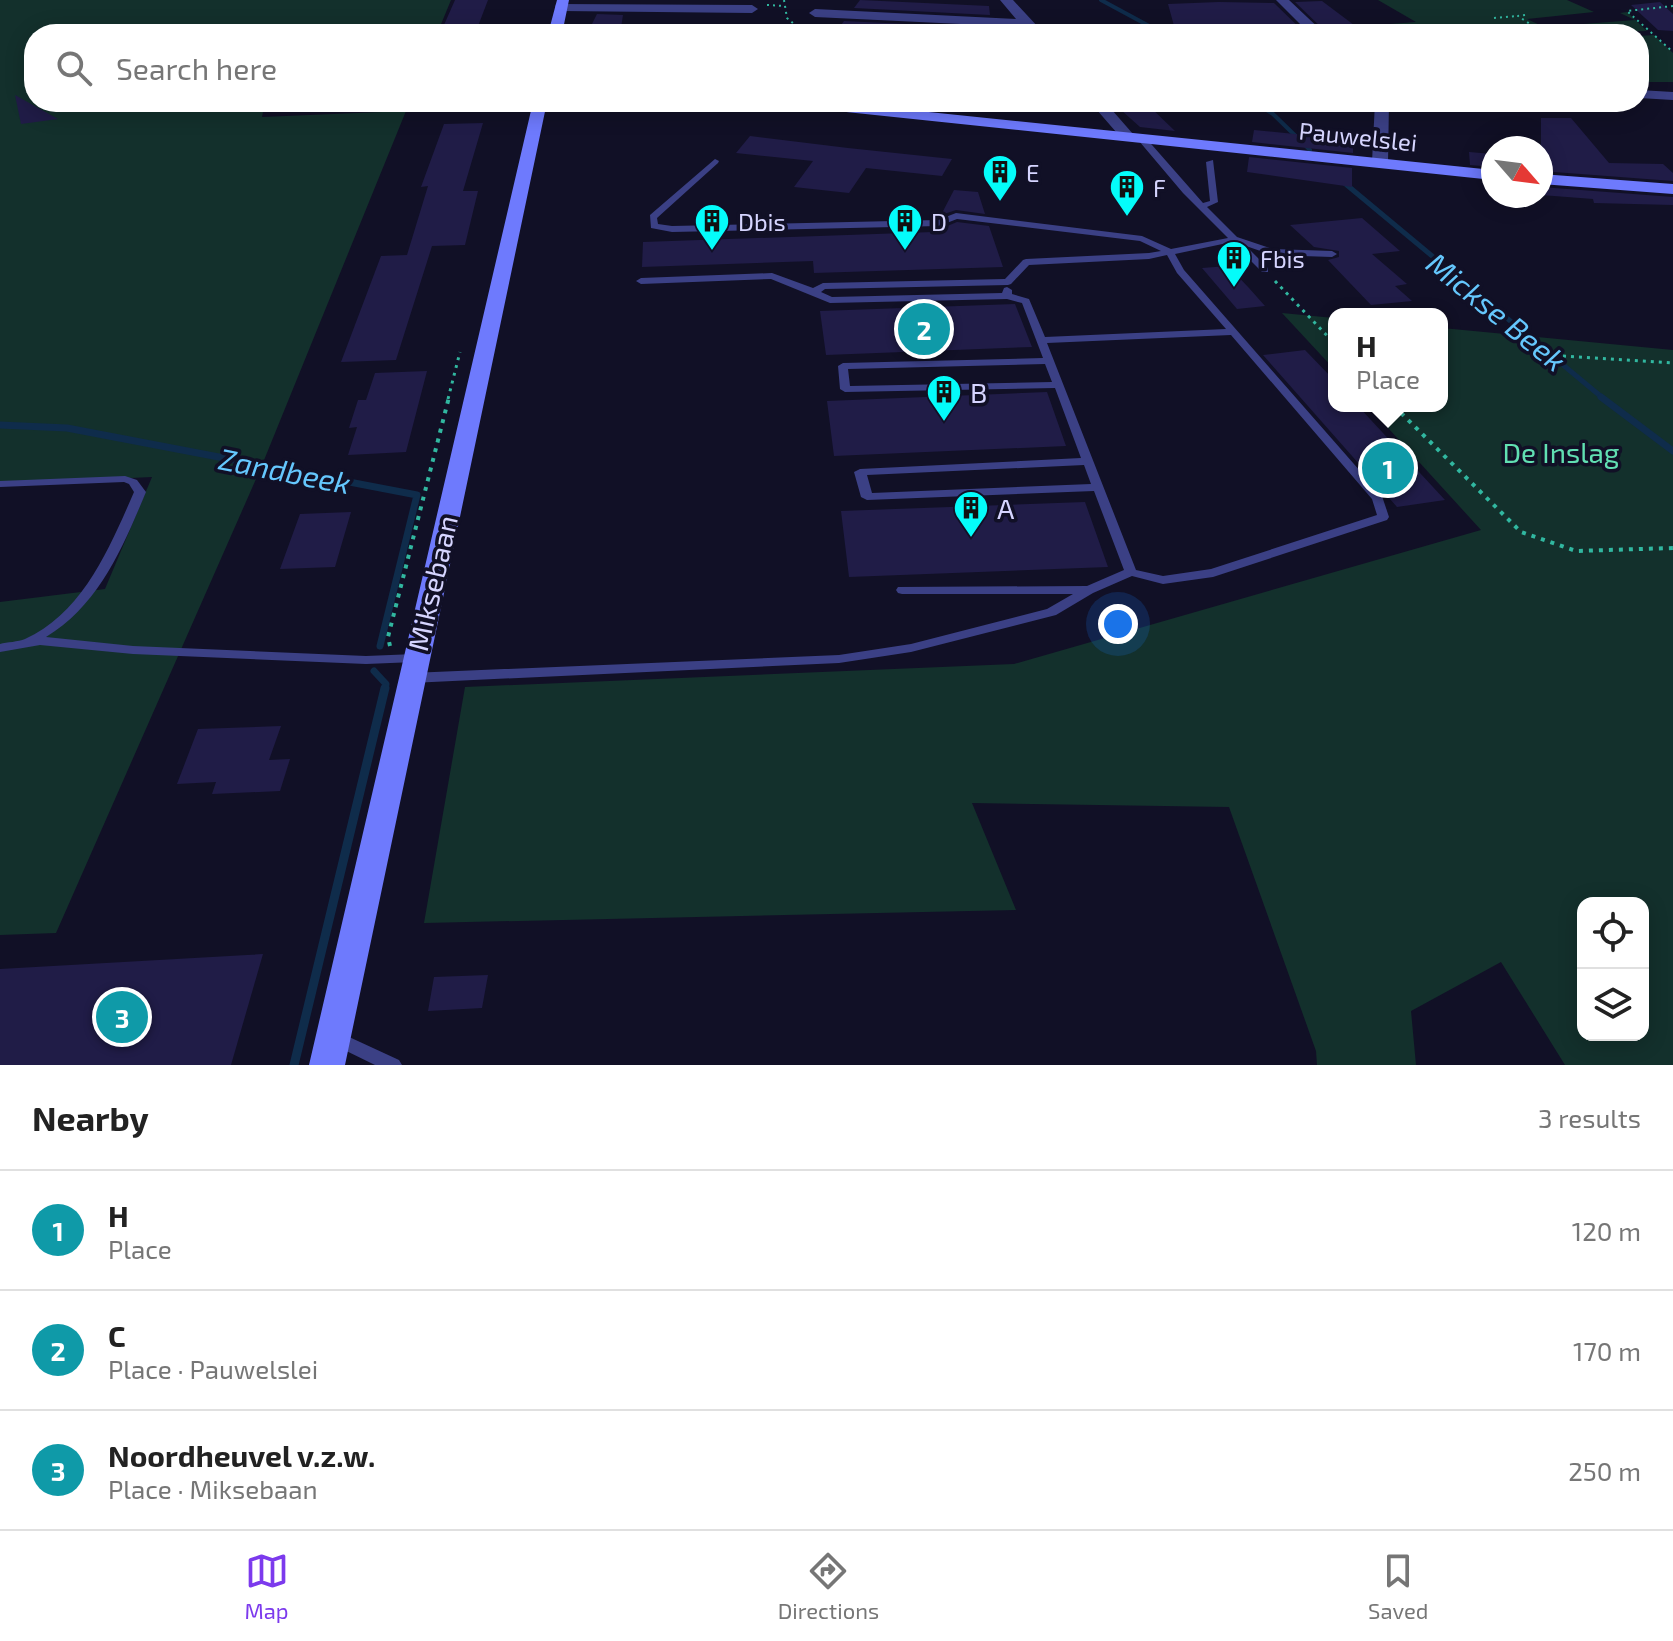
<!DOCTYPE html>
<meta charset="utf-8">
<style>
body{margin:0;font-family:"Exo 2",sans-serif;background:#f6f6f6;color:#222}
.controls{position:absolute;right:24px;bottom:24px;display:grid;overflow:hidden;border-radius:16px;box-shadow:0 4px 20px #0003}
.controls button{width:72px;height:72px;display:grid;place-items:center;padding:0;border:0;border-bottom:2px solid #e0e0e0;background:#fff;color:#222;font:40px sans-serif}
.compass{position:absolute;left:1481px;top:136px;width:72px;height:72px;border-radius:50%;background:#fff;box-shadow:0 4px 20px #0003;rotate:118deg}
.you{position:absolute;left:1118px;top:624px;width:28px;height:28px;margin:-20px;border:6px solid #fff;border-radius:50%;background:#1a73e8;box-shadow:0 0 0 12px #1a73e833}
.badge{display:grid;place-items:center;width:52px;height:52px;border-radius:50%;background:#7c3aed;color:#fff;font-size:26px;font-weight:700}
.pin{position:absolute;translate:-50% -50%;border:4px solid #fff;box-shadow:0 2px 8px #0006}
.popup{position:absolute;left:1328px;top:308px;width:120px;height:104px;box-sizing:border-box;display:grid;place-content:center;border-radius:16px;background:#fff;filter:drop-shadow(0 2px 6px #0005);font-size:26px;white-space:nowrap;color:#767676}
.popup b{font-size:30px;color:#222}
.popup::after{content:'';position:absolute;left:50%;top:100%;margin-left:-16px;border:16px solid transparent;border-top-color:#fff}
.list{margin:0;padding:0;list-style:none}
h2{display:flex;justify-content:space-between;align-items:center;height:104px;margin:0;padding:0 32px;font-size:34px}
h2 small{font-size:26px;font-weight:400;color:#767676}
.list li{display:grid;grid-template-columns:52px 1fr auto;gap:24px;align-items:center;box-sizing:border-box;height:120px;padding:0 32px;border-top:2px solid #e0e0e0}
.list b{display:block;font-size:30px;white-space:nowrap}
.list p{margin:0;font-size:26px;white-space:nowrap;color:#767676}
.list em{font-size:26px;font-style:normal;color:#767676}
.icon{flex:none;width:44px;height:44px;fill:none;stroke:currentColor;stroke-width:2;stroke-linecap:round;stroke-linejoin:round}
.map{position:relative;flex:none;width:1673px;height:1065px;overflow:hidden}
.search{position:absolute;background:#fff;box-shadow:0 4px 20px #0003;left:24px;right:24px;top:24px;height:88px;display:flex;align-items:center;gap:20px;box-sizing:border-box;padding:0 28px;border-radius:32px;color:#767676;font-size:30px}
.sheet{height:464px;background:#fff}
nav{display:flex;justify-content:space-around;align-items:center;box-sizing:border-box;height:112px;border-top:2px solid #e0e0e0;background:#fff;font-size:22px;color:#767676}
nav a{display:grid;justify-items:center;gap:4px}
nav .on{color:#7c3aed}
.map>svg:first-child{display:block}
.green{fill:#13302c;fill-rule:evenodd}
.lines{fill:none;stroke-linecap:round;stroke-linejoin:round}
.stream-far3{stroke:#0f2c4b;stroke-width:4}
.stream-far2{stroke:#0f2c4b;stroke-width:5}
.stream-far1{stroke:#0f2c4b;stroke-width:7}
.stream{stroke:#0f2c4b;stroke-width:9}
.building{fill:#201c47}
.path-far2{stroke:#31b7a0;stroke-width:2;stroke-dasharray:2 4;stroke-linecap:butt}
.path-far1{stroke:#31b7a0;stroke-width:3;stroke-dasharray:3 5;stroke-linecap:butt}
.path{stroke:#31b7a0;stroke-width:4;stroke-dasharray:4 6;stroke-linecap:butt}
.lane{fill:#3b4085;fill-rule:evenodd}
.street{fill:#3b4085;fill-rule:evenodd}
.secondary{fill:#6e7afd;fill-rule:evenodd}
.labels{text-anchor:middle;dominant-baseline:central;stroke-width:7;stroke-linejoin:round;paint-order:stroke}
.far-street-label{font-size:24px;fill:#d6d5ff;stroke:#111026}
.far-poi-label{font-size:24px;fill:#d6d5ff;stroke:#111026;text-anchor:start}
.poi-label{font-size:28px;fill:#d6d5ff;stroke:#111026;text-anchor:start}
.park-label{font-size:28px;fill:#61dfb2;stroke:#111026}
.street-label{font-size:28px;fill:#d6d5ff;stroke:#111026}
.water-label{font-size:30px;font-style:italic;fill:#65c7fd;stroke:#111026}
</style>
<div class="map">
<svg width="1673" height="1065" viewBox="0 0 1673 1065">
<rect width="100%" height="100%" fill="#111026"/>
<path class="green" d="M0,0H451L437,34H34V102H102L97,108H200L263,112L262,117L406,111L260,470L56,933L0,935V602L105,589L152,477L0,484Z
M1378,0H1567L1594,12L1527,19L1544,27L1635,20L1620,13L1627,12L1647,31L1547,34L1537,27L1542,34L1380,32L1390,24L1416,22Z
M1654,35L1673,53V82H1639V36Z
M1282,313L1334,318V369Z
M1442,328L1673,350V1065H1565L1501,962L1411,1011L1416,1065H1317L1316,1051L1229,807L972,803L1016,910L424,923L465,687L1014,664L1481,530L1368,406H1442ZM1583,903H1643V1035H1583Z"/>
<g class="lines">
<path class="stream-far3" d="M1101,0L1164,34
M1254,102L1273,114L1310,150"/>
<path class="stream-far2" d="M1342,181L1604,399"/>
<path class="stream-far1" d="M1601,397L1673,451
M0,425L67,428L417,495L380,646
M374,671L386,684L385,690"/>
<path class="stream" d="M294,1065L385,688"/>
</g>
<path class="building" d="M455,0H488L475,34H440Z
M860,0L989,6L990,15L854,8Z
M1322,1L1366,34H1328L1295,2Z
M1219,2L1274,3L1306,34L1176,33L1168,4Z
M1660,2L1673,14V31L1658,30L1631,5Z
M597,14L623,15L620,34H587Z
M844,21L991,28L992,34H835Z
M15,95L58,119L21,124Z
M1112,102L1147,104L1175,131L1140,127Z
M1541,118H1571L1609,163L1663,164L1673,173V181L1541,171Z
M483,123L463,191H478L465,245L432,246L396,360L341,362L381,256L407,255L428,186L421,187L444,124Z
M1254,130L1315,136V131L1353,134V153L1252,142Z
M750,136L848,148L952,159L942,176L866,168L849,193L794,187L813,161L736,153Z
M1469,152L1493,154V167L1470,165Z
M1249,157L1352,168V187L1247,172Z
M1541,187L1673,197V205L1594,203L1593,199L1541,195Z
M954,190L978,192L985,214L956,210L941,215Z
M1362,218L1400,251L1372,254L1407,284L1395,286L1412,301L1371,305L1328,260L1339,257V251L1314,247L1290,225Z
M957,222L989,226L1003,267L814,273L813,261L642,267L643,242L933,232Z
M1228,266L1249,288L1265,306L1237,309L1202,268Z
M1015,304L1032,347L826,355L820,311Z
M1305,350L1334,380V406H1358L1445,500L1397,507L1263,355Z
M427,371L406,452L348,455L357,427L349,428L358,400H366L375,373Z
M1047,392L1066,446L834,456L827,401Z
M1085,502L1108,567L849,577L841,511Z
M351,512L335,567L280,569L300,514Z
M281,726L269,760L290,759L280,791L212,794L216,782L177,784L198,729Z
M263,954L231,1065H0V969Z
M488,975L482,1008L428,1011L434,977Z"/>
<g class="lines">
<path class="path-far2" d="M784,0L787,18L794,24
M767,5L784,6
M1673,6L1627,11L1673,52
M1525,15L1518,16L1545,34
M1494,18L1518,16
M1381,34H1428
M1433,34H1465
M731,102L772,106"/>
<path class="path-far1" d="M1275,281L1334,343
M1563,356L1673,363
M448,399L460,352"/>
<path class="path" d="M1394,406L1521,532L1576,551L1673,548
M390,646L388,637L449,397"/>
<path class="lane" d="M212,102H257L362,108L518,104L522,106L518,108L362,112L216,104Z
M1139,137H1145L1203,203L1210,201L1206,162L1213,160L1218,202L1207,207L1237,237L1273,249L1332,251L1337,254L1332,257L1272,255L1246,246L1268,268V272H1262L1232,242L1175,254L1184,270L1382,496L1389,517L1387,520L1213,577L1163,584L1132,576L1093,593L1056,615L911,652L839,663L411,683L406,681L404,678L406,675L411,673L839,655L911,644L1047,609L1073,594H902L898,593L896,590L898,587L1087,586L1124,570L1094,491L867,500L861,497L854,472L860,469L1081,458L1055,388L845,392L840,389L838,366L843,363L1043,358L1022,303L1007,299L830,303L771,279L641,284L636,281L641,278L772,273L813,288L823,283L1005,279L1023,260L1026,259L1149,253L1161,251L1140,241L957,219L939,226L672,232L651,228L650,215L715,159L719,161L718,163L657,218L658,224L672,226L938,220L956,213L1142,236L1171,249L1228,238L1183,193L1139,141ZM1167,255L1177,273L1226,329L1045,337L1029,299L1012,294V290L1007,287L1004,288L1002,293L832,297L821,292L825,289L1008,285L1011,284L1029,265L1149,259ZM1231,335L1372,499L1377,515L1211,569L1163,576L1136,570L1047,343ZM1045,364L1052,382L850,386L848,369ZM1084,465L1091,484L872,493L867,475Z
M125,476L137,480L146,492C123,547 99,605 46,637L133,646L366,656L415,654L420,655L422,658L420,661L415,662L366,664L133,654L40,645L0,652V644C7,642 18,642 25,639C83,613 110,547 134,492L129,484L124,482L0,487V481Z
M334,1030L399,1060L402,1065H375L328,1042L325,1037L328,1032Z"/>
<path class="street" d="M1000,0H1013L1039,28V34H1029L1023,27L815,17L809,13L815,9L1016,19Z
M1276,0H1289L1325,34H1310Z
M556,4L752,5L758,9L752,13L561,11L555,7Z
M811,27L818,31L816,34H801Z
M1639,90L1673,92V100L1639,98Z
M1090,102H1105L1133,134V140H1123Z
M1375,102H1389L1388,162L1380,167L1372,162Z"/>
<path class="secondary" d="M557,0H569L562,34H548Z
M533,102H547L345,1065H309Z
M782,102H832L1493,170V180L789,106Z
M1541,174L1673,184V194L1541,184Z"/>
</g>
<defs>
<symbol id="building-pin" viewBox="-11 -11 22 30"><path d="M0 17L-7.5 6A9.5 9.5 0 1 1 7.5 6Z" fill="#04fcfa" stroke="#111026"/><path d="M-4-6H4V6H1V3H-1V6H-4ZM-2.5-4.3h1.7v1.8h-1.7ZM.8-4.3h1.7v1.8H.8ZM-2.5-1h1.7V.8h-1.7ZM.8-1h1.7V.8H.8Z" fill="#111"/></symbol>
</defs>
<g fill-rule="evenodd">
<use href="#building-pin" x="980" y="152" width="40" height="54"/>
<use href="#building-pin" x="1107" y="167" width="40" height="54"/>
<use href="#building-pin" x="692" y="201" width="40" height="54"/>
<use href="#building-pin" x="885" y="201" width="40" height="54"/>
<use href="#building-pin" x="1214" y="238" width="40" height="54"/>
<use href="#building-pin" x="924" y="372" width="40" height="54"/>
<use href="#building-pin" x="951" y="488" width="40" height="54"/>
</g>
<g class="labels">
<g class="far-street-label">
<text transform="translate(1358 136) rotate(6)">Pauwelslei</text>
</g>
<g class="far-poi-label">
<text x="1026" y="172">E</text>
<text x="1153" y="187">F</text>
<text x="738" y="221">Dbis</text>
<text x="931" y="221">D</text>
<text x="1260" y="258">Fbis</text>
</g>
<g class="poi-label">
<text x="970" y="392">B</text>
<text x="997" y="508">A</text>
</g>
<g class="park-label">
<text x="1561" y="452">De Inslag</text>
</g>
<g class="street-label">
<text transform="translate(432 583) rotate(-77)">Miksebaan</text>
</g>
<g class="water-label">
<text transform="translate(1497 311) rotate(39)">Mickse Beek</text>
<text transform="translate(285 470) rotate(11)">Zandbeek</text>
</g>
</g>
</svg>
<div class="controls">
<button><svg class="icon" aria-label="locate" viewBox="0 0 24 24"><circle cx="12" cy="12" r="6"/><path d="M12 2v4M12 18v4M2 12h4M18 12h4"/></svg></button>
<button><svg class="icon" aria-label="layers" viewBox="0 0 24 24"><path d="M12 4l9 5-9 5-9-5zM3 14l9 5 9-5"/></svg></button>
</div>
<svg class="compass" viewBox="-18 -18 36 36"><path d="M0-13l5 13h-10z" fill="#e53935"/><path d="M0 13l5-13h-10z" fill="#767676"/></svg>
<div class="you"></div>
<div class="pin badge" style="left:1388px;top:468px;background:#0f9aa8">1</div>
<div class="popup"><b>H</b>Place</div>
<div class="pin badge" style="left:924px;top:329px;background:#0f9aa8">2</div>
<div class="pin badge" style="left:122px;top:1017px;background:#0f9aa8">3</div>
<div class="search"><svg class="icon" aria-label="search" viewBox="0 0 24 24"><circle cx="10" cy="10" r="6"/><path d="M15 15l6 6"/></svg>Search here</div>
</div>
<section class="sheet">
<h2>Nearby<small>3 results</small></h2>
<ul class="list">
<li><span class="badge" style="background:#0f9aa8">1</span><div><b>H</b><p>Place</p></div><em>120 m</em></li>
<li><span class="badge" style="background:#0f9aa8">2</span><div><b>C</b><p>Place · Pauwelslei</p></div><em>170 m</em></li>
<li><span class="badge" style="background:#0f9aa8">3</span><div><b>Noordheuvel v.z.w.</b><p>Place · Miksebaan</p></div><em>250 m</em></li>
</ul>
</section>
<nav>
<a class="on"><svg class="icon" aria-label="map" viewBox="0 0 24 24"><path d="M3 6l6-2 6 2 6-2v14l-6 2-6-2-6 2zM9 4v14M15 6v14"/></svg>Map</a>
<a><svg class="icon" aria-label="directions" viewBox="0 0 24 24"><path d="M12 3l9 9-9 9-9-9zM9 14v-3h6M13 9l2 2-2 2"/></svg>Directions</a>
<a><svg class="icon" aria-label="saved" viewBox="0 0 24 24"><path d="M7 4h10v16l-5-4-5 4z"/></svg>Saved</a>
</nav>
